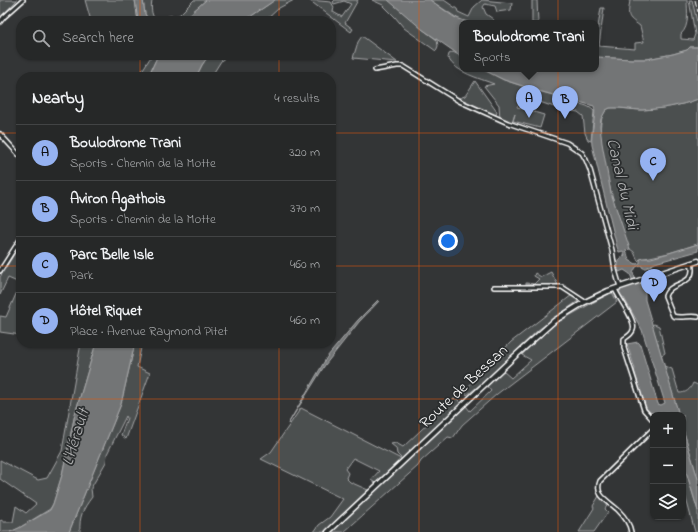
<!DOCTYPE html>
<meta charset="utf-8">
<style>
body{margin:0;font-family:"Indie Flower",sans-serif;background:#2e3030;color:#f1f3f6}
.controls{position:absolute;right:12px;bottom:12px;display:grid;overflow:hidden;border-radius:8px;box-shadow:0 1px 3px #0004}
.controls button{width:36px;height:36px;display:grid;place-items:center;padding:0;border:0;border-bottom:1px solid #424445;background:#262828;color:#f1f3f6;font:20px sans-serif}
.you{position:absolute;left:448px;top:241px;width:14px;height:14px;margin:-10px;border:3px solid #fff;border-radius:50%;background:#1a73e8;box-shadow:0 0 0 6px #1a73e833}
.badge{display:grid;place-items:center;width:26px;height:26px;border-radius:50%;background:#95b2f1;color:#111;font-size:13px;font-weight:700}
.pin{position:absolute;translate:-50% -33px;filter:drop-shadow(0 1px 2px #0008)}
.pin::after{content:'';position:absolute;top:21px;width:14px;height:12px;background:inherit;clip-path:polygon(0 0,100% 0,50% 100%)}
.popup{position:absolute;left:459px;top:20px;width:140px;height:52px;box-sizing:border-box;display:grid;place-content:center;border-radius:8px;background:#262828;filter:drop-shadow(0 1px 3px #0005);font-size:13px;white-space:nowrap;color:#a4a6a8}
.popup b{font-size:15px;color:#f1f3f6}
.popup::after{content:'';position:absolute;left:50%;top:100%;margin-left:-8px;border:8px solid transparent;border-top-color:#262828}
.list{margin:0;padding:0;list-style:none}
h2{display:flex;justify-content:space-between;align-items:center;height:52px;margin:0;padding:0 16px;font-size:17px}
h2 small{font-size:13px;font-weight:400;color:#a4a6a8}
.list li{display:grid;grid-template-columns:26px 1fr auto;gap:12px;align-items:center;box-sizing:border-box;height:56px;padding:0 16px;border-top:1px solid #424445}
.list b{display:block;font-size:15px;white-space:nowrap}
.list p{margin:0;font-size:13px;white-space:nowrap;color:#a4a6a8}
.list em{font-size:13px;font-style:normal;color:#a4a6a8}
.icon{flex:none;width:22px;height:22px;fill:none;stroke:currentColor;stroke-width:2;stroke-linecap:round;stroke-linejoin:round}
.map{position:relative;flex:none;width:698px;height:532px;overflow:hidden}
.search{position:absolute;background:#262828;box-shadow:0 1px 3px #0004;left:16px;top:16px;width:320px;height:44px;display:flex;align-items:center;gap:10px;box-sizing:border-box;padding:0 14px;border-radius:16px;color:#a4a6a8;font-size:15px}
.panel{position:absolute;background:#262828;box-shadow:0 1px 3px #0004;left:16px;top:72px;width:320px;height:276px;border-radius:16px}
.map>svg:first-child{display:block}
.built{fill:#404243}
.green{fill:#4c4f50;stroke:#a6a7a8}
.water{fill:#737576;stroke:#abacad}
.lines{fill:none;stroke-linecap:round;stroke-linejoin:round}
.minor-casing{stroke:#fff;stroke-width:6}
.secondary-casing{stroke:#fff;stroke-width:7}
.minor{stroke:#2a2d2e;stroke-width:3}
.secondary{stroke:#2a2d2e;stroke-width:4}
.rail{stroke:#fff;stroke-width:1;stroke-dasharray:6 3;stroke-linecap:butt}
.grid{fill:none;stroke:#e8590c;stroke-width:1;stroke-opacity:0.55}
.labels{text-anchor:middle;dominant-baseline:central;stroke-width:3.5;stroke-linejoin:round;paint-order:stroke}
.street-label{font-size:16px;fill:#fff;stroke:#2a2d2e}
.water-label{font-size:17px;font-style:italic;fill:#b2b3b4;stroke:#2a2d2e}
</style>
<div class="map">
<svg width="698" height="532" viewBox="0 0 698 532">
<rect width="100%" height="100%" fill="#333536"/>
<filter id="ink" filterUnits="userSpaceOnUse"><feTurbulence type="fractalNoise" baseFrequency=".025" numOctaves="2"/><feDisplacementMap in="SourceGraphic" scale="8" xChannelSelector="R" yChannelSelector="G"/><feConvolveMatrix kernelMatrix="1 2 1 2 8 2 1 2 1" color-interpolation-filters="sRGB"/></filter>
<g filter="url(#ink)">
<path class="built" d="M692,0H698V26L695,12Z"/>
<path class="green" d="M0,0H17L0,18Z
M85,0H135L138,21H91Z
M143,0H152C151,6 150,20 160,20C163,20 165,16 169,16C172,15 176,16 179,15L194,0H206L182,21H149L145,14Z
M275,0H294L279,8L265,21H244Z
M309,0L331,2L334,7L333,12L342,17L351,4L344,1L334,4L333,2L335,0H358L345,23L353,29L351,32Z
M372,0H388L392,2L422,29L437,40L438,46L436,51L404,28L395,17L383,5Z
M430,0H444L457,9L458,12L469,17L474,7L482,0L512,3L511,10L497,12L495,6L485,4L483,7L486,14L493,19L495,23H470L460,20Z
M532,0H537L538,23H532Z
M630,0H687C687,11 690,26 681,34V39L693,40L695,34L689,0H692L698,26V47H690L687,50L673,54L647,59H631L596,57V39L601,8H604L599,46L635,49V43L644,42L640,26C626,16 628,17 630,0Z
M362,36L397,62L353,58L358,42Z
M453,52L462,57V69H482L504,80L535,90L571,100V102C581,105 587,104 594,111L591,141L588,140L585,133L583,116L578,112L560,109L534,100L535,110L518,105L517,107L544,115L540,128L513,121L515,114L512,123L500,119L499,105L484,86L494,84C479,78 456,73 448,58L449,54Z
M152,55H158L148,77H138Z
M209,55H228L221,61L211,77H196L202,65Z
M475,81L497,112L495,117L459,98L465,96Z
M698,99V244L669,253L640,259L638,261L634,252L630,249L628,245C621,225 583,117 610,108C616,107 634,110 641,110C660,109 680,106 698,99Z
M21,243V335L0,332V316L6,317L20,285L15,281L8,278L0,295V277Z
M551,272L558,285H526V283L534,284L539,279L534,276L535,273L541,277Z
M612,292L617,302L497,394L462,425L453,438L448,437L421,461L418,466L344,532H332L466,406L470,411L491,391L487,386L503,371L511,378L531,360L522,355L539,337L558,322Z
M572,295L578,301L538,330L485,381L467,395L464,391L511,342Z
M654,324L659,326L665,353L662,355H661L652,325Z
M81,343H96L75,414L62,475L53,504L50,509L19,528L10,532H0V521L1,520L4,522H13L16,506L26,513L36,504L0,479V460L38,480L47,478L62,451Z
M135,343H142L137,367L150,373L126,439L121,435L127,418L126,416L107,454L106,462L91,488L92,497C83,509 79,516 80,532H69L121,404Z
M664,366L672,369L679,393C686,393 690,390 693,383L698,385V479L683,429V415H679Z
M456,397L461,404L402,459L397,454L396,448L391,444L396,443L403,447Z
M301,408L401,459L375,483L371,480L379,471L353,458L345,469L348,473L346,478L350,482L368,490L324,532H314L319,525L330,517L343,499L261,459L271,452Z
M683,461L698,511V532H695L683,487Z
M599,496L608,504L605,509L608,512L594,532H579L594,508L593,506Z"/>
<path class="water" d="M135,0H143L145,14L149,21H138Z
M206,0H275L244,21H182Z
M388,0H430L454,17L470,23H462V57L422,29Z
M690,47H698V99C680,106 661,109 642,110C632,110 620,107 610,108L606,110L601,119L600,126L602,143L611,193L630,249L626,250L629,260L636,264L640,263V260L642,258H651L669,253L698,244V251L655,263L646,268H643L641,265L636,267L633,273L637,283L643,281L645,294V300L679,415H669L668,412C663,412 657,414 652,413C641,410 637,381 634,371L635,369L627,344L638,342L640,344L658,404L661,405L665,403L642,330L624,298L619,294L618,290L634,284L630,274L624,270L619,272C616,265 619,259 625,255L623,251L619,252L617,247L592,145C590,133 597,115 594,106L535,90L504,80L482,69H596V57L631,59H647L673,54L687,50Z
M158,55H209L202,65L196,77H148Z
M378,300L379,301L359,322L325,365L288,424L327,357L358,320Z
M96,343H135L121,404L69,532H10L19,528L50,510L53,504L62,475L75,414Z
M683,429L698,479V511L683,461Z"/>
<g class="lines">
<defs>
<path id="minor" d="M0,22L4,17L23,0
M375,70L397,66H403L459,101L508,123L567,143L582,153L586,160L590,170L612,250L615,270L620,287
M0,134L21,157
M691,263C698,287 670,280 665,296L673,316C680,319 690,315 698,317
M0,271L21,238
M494,287H562L585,302
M615,289C618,298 637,321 633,330C632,334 627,337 624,339V348L644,410L653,420
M631,532C630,525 624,516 618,510C609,501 594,496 600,481L653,429"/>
<path id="secondary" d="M328,532L515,356L554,321L583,303L608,291L698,261"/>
</defs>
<use href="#minor" class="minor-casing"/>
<use href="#secondary" class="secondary-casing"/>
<use href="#minor" class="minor"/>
<use href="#secondary" class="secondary"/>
<path class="rail" d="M695,0L698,12"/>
</g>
</g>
<path class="grid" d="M140,0V21M279,0V21M419,0V532M558,0V532M140,55V77M279,55V77M0,133H21M331,133H698M0,266H21M331,266H698M140,343V532M279,343V532M0,399H698"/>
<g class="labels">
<g class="street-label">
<text transform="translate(464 387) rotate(-43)">Route de Bessan</text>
</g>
<g class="water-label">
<text transform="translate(622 184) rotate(77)">Canal du Midi</text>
<text transform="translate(76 437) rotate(-73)">L'Hérault</text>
</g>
</g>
</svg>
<div class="controls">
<button>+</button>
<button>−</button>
<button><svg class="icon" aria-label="layers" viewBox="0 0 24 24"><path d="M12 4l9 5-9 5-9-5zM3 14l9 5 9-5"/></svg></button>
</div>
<div class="you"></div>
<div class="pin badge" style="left:529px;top:118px">A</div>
<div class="popup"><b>Boulodrome Trani</b>Sports</div>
<div class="pin badge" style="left:565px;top:119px">B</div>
<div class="pin badge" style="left:653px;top:181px">C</div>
<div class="pin badge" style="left:654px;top:302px">D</div>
<div class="search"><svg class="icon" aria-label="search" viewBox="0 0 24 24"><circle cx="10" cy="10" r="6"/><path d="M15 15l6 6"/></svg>Search here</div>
<section class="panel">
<h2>Nearby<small>4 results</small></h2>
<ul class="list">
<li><span class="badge">A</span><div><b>Boulodrome Trani</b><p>Sports · Chemin de la Motte</p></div><em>320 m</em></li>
<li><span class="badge">B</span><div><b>Aviron Agathois</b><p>Sports · Chemin de la Motte</p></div><em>370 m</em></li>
<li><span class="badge">C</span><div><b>Parc Belle Isle</b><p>Park</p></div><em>460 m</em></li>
<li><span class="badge">D</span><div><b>Hôtel Riquet</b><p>Place · Avenue Raymond Pitet</p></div><em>460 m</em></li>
</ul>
</section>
</div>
